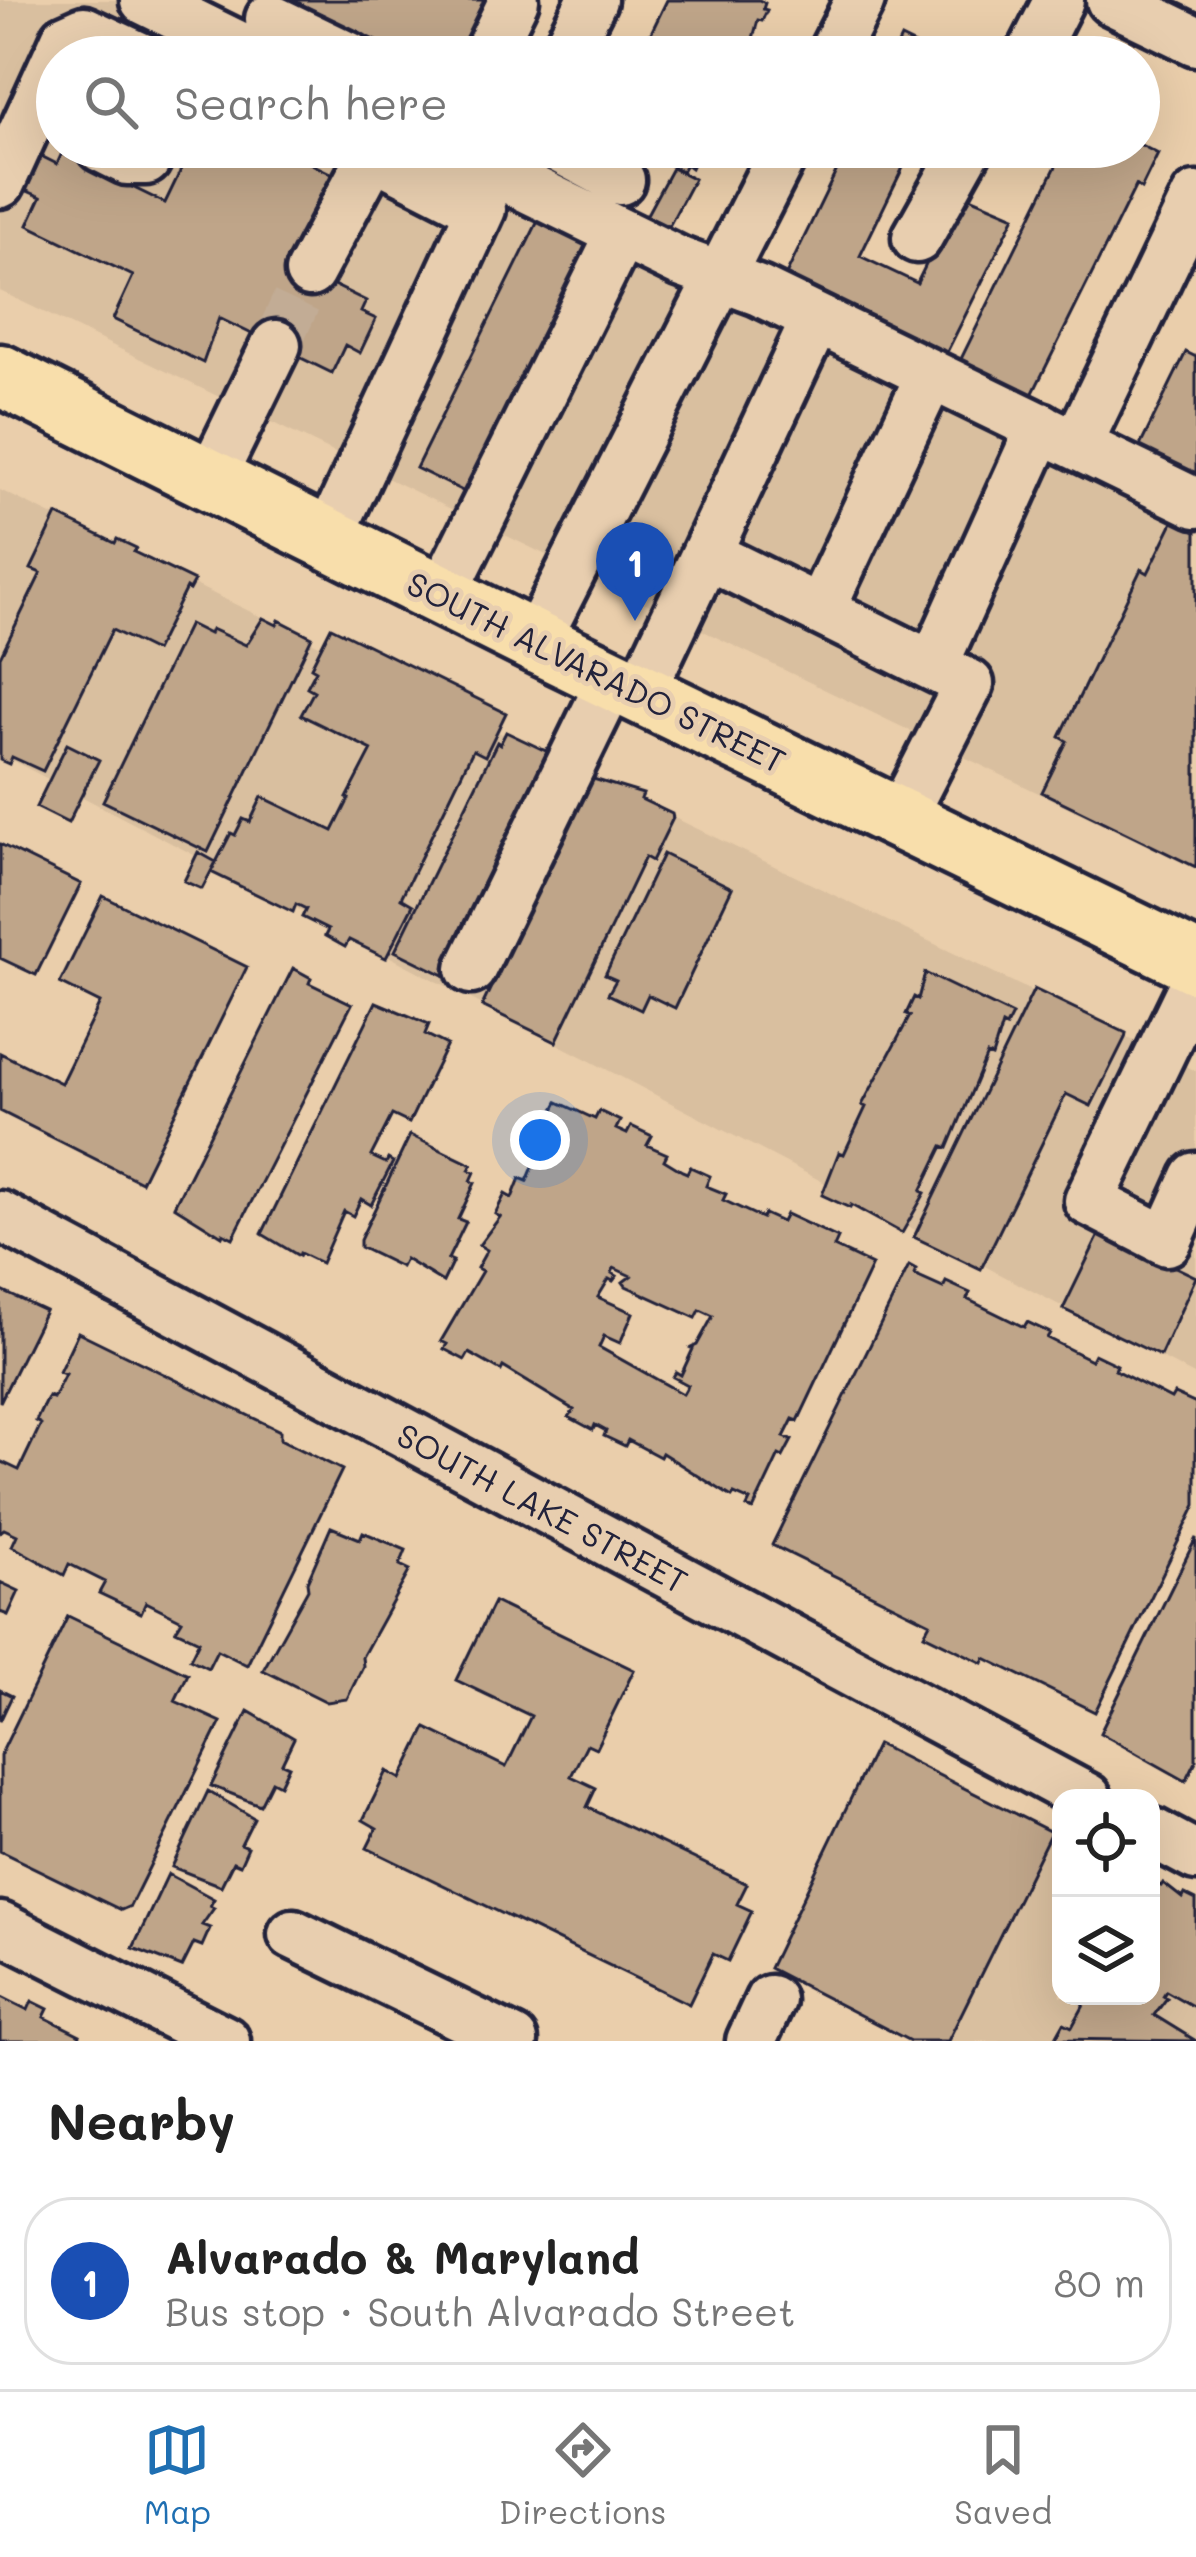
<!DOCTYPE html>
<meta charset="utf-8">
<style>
body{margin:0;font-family:Mali,sans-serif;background:#f2f2f2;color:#222}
.controls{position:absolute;right:36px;bottom:36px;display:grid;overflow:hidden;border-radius:24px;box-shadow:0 12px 48px #0002}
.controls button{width:108px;height:108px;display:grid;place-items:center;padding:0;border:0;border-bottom:3px solid #e0e0e0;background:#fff;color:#222;font:60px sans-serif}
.you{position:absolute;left:540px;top:1140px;width:42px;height:42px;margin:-30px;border:9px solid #fff;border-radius:50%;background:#1a73e8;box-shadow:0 0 0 18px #1a73e833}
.badge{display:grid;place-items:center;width:78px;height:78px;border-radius:50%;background:#1f6fb2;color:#fff;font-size:39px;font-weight:700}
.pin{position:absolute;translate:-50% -99px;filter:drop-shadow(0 3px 6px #0008)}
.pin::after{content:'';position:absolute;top:63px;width:42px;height:36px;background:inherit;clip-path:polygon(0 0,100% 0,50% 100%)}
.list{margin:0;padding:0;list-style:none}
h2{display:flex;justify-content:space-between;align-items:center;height:156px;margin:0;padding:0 48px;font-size:51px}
h2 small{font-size:39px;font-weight:400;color:#767676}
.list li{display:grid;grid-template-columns:78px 1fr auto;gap:36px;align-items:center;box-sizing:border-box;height:168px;margin:0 24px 24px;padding:0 24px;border:3px solid #e0e0e0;border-radius:48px}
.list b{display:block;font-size:45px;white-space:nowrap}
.list p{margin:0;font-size:39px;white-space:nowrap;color:#767676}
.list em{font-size:39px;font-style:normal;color:#767676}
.icon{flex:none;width:66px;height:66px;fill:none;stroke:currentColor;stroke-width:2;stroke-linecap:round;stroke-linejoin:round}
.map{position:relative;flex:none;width:1196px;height:2041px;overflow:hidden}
.search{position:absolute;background:#fff;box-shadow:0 12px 48px #0002;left:36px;right:36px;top:36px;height:132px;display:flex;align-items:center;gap:30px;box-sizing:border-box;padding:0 42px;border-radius:66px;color:#767676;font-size:45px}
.sheet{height:348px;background:#fff}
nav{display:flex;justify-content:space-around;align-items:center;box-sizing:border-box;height:168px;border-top:3px solid #e0e0e0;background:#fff;font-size:33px;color:#767676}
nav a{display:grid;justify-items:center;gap:6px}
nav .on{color:#1f6fb2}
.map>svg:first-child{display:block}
.built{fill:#d9bf9f}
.building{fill:#bfa589;stroke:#22223b;stroke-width:3;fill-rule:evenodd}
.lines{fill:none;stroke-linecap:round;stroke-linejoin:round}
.minor-tunnel{stroke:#c2ac95;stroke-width:48;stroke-dasharray:48 24;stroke-linecap:butt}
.minor-casing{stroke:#22223b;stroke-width:57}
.major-casing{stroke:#22223b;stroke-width:69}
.minor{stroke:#e8ceaf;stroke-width:48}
.major{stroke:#f8deab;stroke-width:60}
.labels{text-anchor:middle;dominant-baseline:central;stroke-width:10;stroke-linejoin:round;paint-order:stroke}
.street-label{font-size:33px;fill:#22223b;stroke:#e8ceaf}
</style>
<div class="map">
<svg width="1196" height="2041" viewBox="0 0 1196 2041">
<rect width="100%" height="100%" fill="#eaceab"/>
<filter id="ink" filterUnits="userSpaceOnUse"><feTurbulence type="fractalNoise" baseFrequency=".00833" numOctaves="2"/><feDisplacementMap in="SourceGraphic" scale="24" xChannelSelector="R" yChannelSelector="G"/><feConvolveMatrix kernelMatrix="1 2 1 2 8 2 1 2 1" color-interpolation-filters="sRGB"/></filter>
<g filter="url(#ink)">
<path class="built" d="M0,0H132L248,57H57V147H432L1196,521V869L0,291Z
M0,490L1196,1071V1376L0,754Z
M1053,1819L1061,1824V1996H1151V1877L1196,1904V2041H944Z"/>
<path class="building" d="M292,0H499L471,57H422L407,50L405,55Z
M667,0H759L765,3L763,9L767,10L762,21L758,20L752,42L748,40L739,57H662L669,43L651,33Z
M901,38L940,57H892Z
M1139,144L1158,154L1141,189L1136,185L1026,407L955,371L1063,152L1056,147Z
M192,147H277L336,176L293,265L366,301L361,312L376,319L360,353L345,345L332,373L219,318L203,363L113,319L133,276L28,225L41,197L25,190L41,156L57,164L62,153L165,203Z
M633,147H694L692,152L697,155L691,168L686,164L682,171Z
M848,147H913L860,256L917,283L961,193L1015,216L943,360L783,281Z
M672,168L694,179L667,230L645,218Z
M542,213L607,244L481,500L416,468Z
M1186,352L1196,357V478L1138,450Z
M57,515L115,543L117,539L136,548L134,552L194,581L189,590L186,588L155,651L112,630L43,771L12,757L9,764L0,760V657L41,573L31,569Z
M1174,520L1196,531V867L1042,792L1067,741L1060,737L1141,569L1148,573Z
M263,618L277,625L279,620L312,637L208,852L103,801L189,624L209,634L211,629L246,645Z
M331,627L506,713L485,756L473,750L401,898L413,905L386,958L349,940L345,947L325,936L328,930L302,917L306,909L296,904L293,912L211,872L231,833L235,835L243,819L250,822L262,797L333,831L349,799L347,798L372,750L301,715L314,691L307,687L316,670L311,667Z
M506,732L546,751L548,747L557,751L446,976L395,951L497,742L500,744Z
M67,744L99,760L68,823L36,807Z
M590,778L643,794L641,799L672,814L673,818L652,861L645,857L556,1042L482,1006Z
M0,844L81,884L36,975L0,958Z
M198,852L216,862L202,889L184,881Z
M663,854L732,888L675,1008L648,995L641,1010L608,994L616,980L605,975Z
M103,896L247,967L141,1182L0,1111V1053L61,1083L100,1003L60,983Z
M293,968L311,978L309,983L352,1004L233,1238L223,1233L222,1236L174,1206Z
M925,973L1012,1015L1006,1027L1002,1025L992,1057L987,1055L948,1148L943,1146L921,1191L925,1193L902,1233L851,1205L850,1208L822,1195L839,1152L844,1154L866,1107L862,1105L910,1016L906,1014L914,997L918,999Z
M1034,989L1126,1033L1125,1038L1091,1106L1066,1094L981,1269L914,1237Z
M376,1002L429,1024L425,1034L447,1045L409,1123L392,1115L371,1156L386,1163L388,1159L393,1162L371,1205L361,1199L353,1216L344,1211L321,1263L300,1253L299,1256L262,1234Z
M558,1102L595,1119L599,1111L620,1121L616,1129L627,1134L631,1126L652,1136L647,1145L667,1154L664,1160L682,1171L687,1173L690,1167L710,1176L706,1186L726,1194L723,1200L762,1218L764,1214L782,1222L786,1214L838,1238L834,1247L872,1265L798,1421L793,1419L784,1437L792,1440L783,1457L779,1455L753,1510L747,1507L750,1501L734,1494L732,1497L662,1453L660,1457L628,1440L625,1446L604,1436L606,1431L595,1425L593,1430L569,1417L574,1410L503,1367L501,1371L469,1353L465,1360L444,1349L447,1344L441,1341L482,1271L477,1268L487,1250L479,1245L500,1217L495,1214L505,1194L512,1198L520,1178L527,1181L535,1162L528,1159ZM614,1268L631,1276L623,1282L626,1286L696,1318L700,1310L713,1316L697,1345L691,1348L693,1349L681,1375L676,1372L673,1377L688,1385L683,1394L599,1347L604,1336L620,1343L633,1313L598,1297L609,1279L613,1281L617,1276L612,1273Z
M410,1135L472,1165L469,1170L475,1172L471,1181L475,1183L458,1219L466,1222L448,1259L453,1261L443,1282L405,1259L401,1267L360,1247V1240Z
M1101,1231L1196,1277L1160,1356L1063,1309Z
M909,1266L916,1270L914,1275L943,1288L946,1282L970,1293L967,1299L1024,1327L1027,1322L1050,1333L1047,1338L1091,1360L1094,1354L1117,1365L1115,1370L1171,1399L1174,1394L1196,1404V1505L1095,1712L985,1658L983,1663L924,1634L930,1623L772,1545Z
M0,1290L45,1311L0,1402Z
M78,1332L280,1431V1439L342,1470L247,1665L217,1650L208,1668L190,1659L199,1641L176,1630L182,1620L146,1602L141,1613L99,1593L105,1582L69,1564L64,1575L12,1546L17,1535L4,1529L0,1532V1461L19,1470L41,1424L36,1421L48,1396L53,1398L65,1374L59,1372Z
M331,1527L360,1539L363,1532L406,1550L400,1565L410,1570L362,1657L363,1666L347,1699L327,1702L263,1670L308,1589L307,1582Z
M1196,1538V1761L1186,1781L1100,1733Z
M0,1582L19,1591L8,1615L0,1612Z
M494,1602L634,1670L596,1748L587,1744L571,1776L596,1788L587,1807L747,1884L737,1904L752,1911L728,1961L713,1954L689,2004L367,1848L377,1828L363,1820L387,1771L401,1779L426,1728L506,1767L531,1716L456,1680Z
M68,1616L188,1674L175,1701L221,1722L130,1906L121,1910L0,1851V1756Z
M0,1690L12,1696L0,1721Z
M248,1711L294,1738L282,1763L289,1766L280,1785L272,1781L260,1805L211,1786Z
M877,1744L1051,1832L948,2041H910L769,1968Z
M208,1791L254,1818L241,1844L248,1847L240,1865L233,1862L221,1886L172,1867Z
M168,1874L214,1899L210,1906L214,1908L202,1925L210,1928L202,1946L194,1943L182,1967L133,1948Z
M1151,1881L1161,1886L1163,1883L1182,1898L1184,1894L1196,1900V2008L1166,1991L1163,1996L1167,1998L1154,2015L1196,2041L1055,2039L1064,2023L1072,2027L1089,1996H1151Z
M0,1996L28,2010L32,2001L48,2009L44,2017L80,2035L77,2041H0Z"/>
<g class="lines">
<path class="minor-tunnel" d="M276,345L310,272"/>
<defs>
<path id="minor" d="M145,0L261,57
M1111,0L1196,41
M270,19L349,57
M58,57L66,39L84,31L140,57
M486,57L514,0
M563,57L592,0
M831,57L860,0
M1030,57L1059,0
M101,147L127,160H146L152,147
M444,147L680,262L759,291L1196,503
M557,147L620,180
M0,183L57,58
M917,238L968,147
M310,272L373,154L481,209L328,539
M1077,445L1196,197
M210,480L276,345
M706,554L816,319
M442,595L621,234
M820,610L931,374
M535,642L786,147
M933,666L1041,427
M640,693L706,554L969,684L900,819
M471,969L612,680
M1196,980L1089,1201L1167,1241L1196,1177
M0,1216L1087,1798
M1151,1832L1196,1856
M0,1927L225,2041
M293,1934L513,2041
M751,2041L770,2000"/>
<path id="major" d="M0,375L535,642L1196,963"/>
</defs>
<use href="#minor" class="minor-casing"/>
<use href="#major" class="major-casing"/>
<use href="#minor" class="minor"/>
<use href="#major" class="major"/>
</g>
</g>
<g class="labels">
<g class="street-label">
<text transform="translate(597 671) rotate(26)">SOUTH ALVARADO STREET</text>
<text transform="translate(543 1507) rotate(28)">SOUTH LAKE STREET</text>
</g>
</g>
</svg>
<div class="controls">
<button><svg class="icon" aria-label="locate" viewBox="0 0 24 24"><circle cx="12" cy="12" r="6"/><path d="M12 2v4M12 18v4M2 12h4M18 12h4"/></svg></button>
<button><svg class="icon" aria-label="layers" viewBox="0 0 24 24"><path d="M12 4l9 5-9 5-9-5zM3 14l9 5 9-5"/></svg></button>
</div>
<div class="you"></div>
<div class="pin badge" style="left:635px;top:621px;background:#1a4fb4">1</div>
<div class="search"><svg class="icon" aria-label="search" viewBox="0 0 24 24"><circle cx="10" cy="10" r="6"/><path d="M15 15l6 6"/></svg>Search here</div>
</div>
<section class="sheet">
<h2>Nearby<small></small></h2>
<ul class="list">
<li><span class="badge" style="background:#1a4fb4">1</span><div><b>Alvarado &amp; Maryland</b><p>Bus stop · South Alvarado Street</p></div><em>80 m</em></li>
</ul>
</section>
<nav>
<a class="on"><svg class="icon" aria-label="map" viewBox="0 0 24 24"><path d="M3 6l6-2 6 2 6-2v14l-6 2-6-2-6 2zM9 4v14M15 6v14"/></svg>Map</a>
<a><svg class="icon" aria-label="directions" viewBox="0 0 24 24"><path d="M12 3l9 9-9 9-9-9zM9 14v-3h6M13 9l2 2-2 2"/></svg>Directions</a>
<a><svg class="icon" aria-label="saved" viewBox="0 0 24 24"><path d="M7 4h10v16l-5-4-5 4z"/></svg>Saved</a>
</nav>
